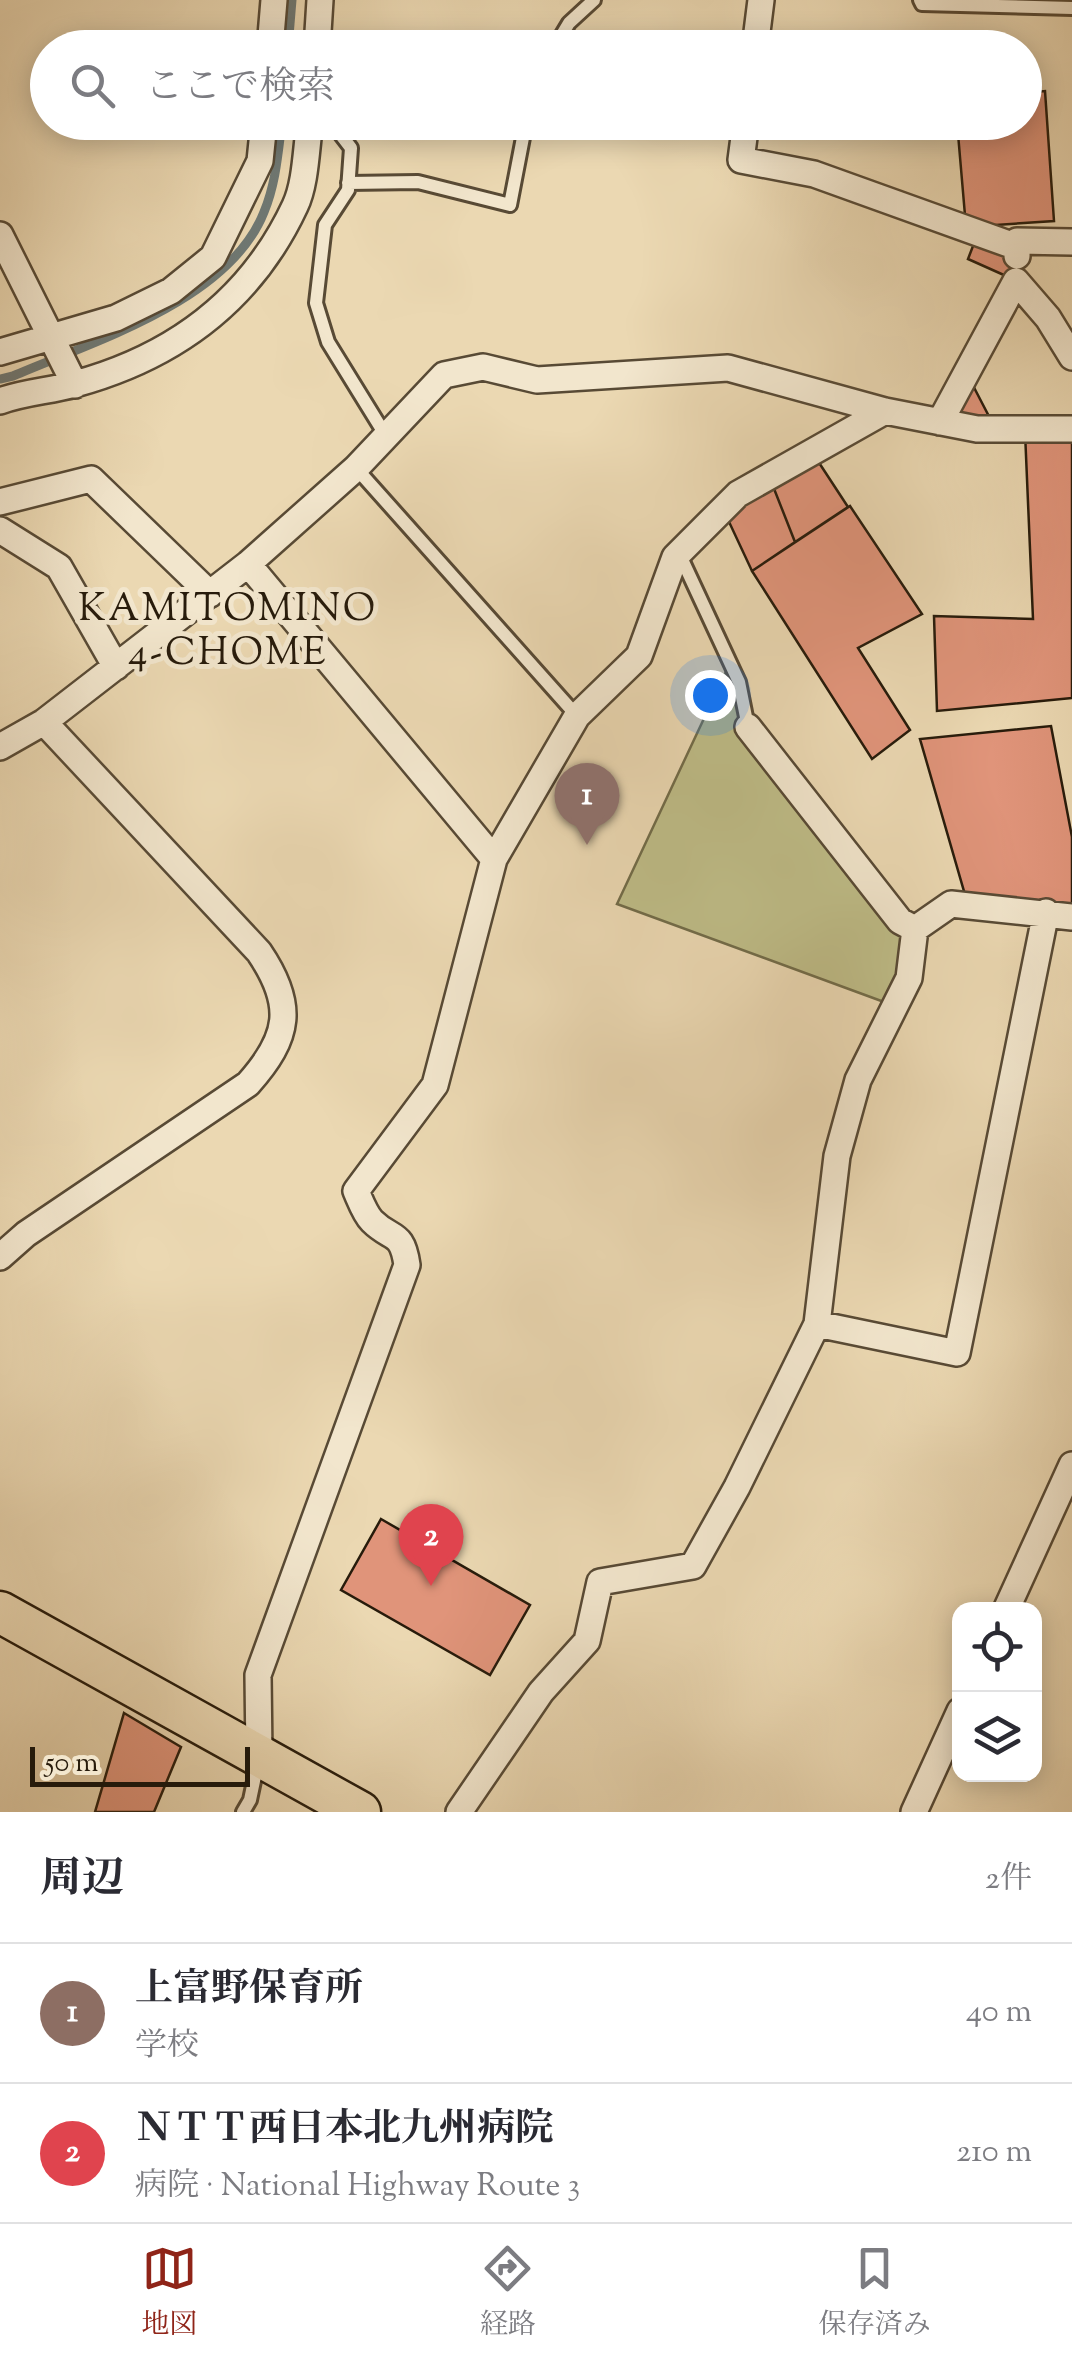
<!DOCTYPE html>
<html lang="ja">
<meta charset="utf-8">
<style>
body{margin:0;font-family:"Sorts Mill Goudy","Noto Serif JP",serif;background:#f7f7f7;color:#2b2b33}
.controls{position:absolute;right:30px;bottom:30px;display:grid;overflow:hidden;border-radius:20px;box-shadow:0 5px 25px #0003}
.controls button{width:90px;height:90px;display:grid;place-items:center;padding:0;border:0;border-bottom:2px solid #e1e1e2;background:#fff;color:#2b2b33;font:50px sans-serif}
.scale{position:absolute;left:30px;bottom:25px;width:220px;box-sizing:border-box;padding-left:10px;border:5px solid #271b0b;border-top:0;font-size:28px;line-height:35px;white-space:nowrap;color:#271b0b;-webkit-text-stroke:8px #f2e6cd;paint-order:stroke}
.you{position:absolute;left:710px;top:695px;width:35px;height:35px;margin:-25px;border:8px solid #fff;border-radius:50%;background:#1a73e8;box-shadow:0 0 0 15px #1a73e833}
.badge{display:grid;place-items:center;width:65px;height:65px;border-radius:50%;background:#8f2418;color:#fff;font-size:32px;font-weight:700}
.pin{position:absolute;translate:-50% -82px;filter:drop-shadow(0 2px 5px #0008)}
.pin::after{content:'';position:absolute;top:52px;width:35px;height:30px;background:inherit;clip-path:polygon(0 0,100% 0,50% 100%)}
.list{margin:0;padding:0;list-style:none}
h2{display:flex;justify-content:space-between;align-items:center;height:130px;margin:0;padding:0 40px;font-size:42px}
h2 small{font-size:32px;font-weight:400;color:#7c7c81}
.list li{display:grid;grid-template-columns:65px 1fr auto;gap:30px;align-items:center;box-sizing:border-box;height:140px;padding:0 40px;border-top:2px solid #e1e1e2}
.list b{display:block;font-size:38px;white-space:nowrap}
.list p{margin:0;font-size:32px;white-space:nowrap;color:#7c7c81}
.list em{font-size:32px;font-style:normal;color:#7c7c81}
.icon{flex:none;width:55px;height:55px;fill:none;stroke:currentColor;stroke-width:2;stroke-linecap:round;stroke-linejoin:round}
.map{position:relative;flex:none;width:1072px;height:1812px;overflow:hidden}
.search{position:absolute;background:#fff;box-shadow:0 5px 25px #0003;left:30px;right:30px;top:30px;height:110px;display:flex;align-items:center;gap:25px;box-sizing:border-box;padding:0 35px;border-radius:55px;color:#7c7c81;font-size:38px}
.sheet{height:410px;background:#fff}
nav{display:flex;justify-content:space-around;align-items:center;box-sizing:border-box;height:140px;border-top:2px solid #e1e1e2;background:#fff;font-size:28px;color:#7c7c81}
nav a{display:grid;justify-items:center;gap:5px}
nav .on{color:#8f2418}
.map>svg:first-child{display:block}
.green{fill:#bebc87;stroke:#726c49;stroke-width:2.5}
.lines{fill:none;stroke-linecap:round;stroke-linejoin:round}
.stream{stroke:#6f7873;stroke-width:9}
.building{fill:#e0947a;stroke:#271b0b;stroke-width:2.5}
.service-casing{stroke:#584a35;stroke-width:18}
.minor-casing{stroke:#584a35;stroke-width:30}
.trunk-casing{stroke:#271b0b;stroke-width:45}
.service{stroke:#f2e6cd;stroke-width:12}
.minor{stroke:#f2e6cd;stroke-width:25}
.trunk{stroke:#ebd8b2;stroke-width:40}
.labels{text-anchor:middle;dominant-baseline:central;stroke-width:10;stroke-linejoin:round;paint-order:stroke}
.neighbourhood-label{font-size:38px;letter-spacing:2.5px;fill:#271b0b;stroke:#f2e6cd}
</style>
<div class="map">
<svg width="1072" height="1812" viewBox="0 0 1072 1812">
<rect width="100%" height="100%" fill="#ebd8b2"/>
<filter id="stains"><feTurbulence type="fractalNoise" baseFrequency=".002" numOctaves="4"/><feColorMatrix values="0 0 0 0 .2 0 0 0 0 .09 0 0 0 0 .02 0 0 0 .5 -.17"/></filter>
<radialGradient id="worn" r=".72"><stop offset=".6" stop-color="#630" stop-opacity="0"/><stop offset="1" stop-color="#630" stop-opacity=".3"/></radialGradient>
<path class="green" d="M730,663L748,727L915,929L895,1006L617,904Z"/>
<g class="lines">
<path class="stream" d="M288,48L292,0
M0,379L13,376C94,341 229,301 264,212C276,183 278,153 282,122"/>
</g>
<path class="building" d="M1045,91L1054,221L966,227L957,122H1024V93Z
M978,233L1016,247L1015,280L968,259Z
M967,374L995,428L940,421Z
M1072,430V698L937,711L934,616L1033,619L1025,432Z
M812,452L848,507L795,542L769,476Z
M769,476L795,542L752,571L723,509Z
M850,506L922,614L858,648L910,730L872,759L752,571Z
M1051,726L1072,837V918L968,905L920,739Z
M381,1519L530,1605L490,1675L341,1590Z
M124,1713L181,1747L154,1812H95Z"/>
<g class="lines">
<defs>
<path id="service" d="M920,0L922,4L1072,8
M554,48L569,23L594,0
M331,122L351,148L348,190L325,225L316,303L328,342L386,436
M348,183L418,182L510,205L526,122
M356,468L577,716
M679,553L739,682L748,727
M243,1812L250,1800L258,1762"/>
<path id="minor" d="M270,48L274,0
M317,48L320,0
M755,48L761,0
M746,122L741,160L814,174L1017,247
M0,235L75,385
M1017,256V241L1072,242
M0,352L116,318L171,291L213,257L260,161L264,122
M0,401C24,392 50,391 75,384C174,357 251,300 295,206C306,183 306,148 310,122
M940,422L1016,281L1048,318L1072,357
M0,502L91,479L210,594
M0,530L59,567L116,667
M248,564L494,859
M748,727L900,921L915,929
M0,747L44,722L248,564L356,468L444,375L483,367L537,380L728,368L885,411L977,429H1072
M0,1257L26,1234L248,1084C290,1037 295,1005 259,952L44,722
M817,1324L957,1353L1046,912
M1006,1610L1072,1465
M259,1756L258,1675L407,1265C402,1230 392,1241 372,1221C365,1214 360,1200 356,1191L435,1085L494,859L577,716L639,656L675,557L738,494L885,411
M459,1812L541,1692L587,1641L600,1582L693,1566L737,1487L817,1324L837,1156L858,1080L909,978L915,929L951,904L1072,917
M914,1812L960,1711"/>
<path id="trunk" d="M0,1612L360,1812"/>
</defs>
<use href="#service" class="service-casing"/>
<use href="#minor" class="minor-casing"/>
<use href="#trunk" class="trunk-casing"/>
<use href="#service" class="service"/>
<use href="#minor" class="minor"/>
<use href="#trunk" class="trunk"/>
</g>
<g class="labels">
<g class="neighbourhood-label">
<text x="228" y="611">KAMITOMINO<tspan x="228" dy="44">4-CHOME</tspan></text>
</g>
</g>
<rect width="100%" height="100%" filter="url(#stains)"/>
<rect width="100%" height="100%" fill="url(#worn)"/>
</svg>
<div class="controls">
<button><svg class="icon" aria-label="locate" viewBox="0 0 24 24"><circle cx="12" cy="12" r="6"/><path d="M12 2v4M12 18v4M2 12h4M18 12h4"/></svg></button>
<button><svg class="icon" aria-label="layers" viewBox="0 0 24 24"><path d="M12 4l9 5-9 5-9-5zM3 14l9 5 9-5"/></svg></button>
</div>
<div class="scale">50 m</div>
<div class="you"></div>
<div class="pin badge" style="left:587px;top:845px;background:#8d6e63">1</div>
<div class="pin badge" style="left:431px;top:1586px;background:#e0444e">2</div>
<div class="search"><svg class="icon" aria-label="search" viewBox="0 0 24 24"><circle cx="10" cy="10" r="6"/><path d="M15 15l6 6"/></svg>ここで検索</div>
</div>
<section class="sheet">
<h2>周辺<small>2件</small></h2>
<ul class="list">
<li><span class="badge" style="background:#8d6e63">1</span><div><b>上富野保育所</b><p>学校</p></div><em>40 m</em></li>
<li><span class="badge" style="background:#e0444e">2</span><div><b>ＮＴＴ西日本北九州病院</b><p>病院 · National Highway Route 3</p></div><em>210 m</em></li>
</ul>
</section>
<nav>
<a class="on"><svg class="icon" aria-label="map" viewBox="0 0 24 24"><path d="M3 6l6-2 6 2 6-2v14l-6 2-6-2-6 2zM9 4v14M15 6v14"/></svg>地図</a>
<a><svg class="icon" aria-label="directions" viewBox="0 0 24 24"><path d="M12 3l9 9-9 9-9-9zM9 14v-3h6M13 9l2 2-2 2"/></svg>経路</a>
<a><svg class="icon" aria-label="saved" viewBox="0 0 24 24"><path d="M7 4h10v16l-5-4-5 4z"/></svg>保存済み</a>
</nav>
